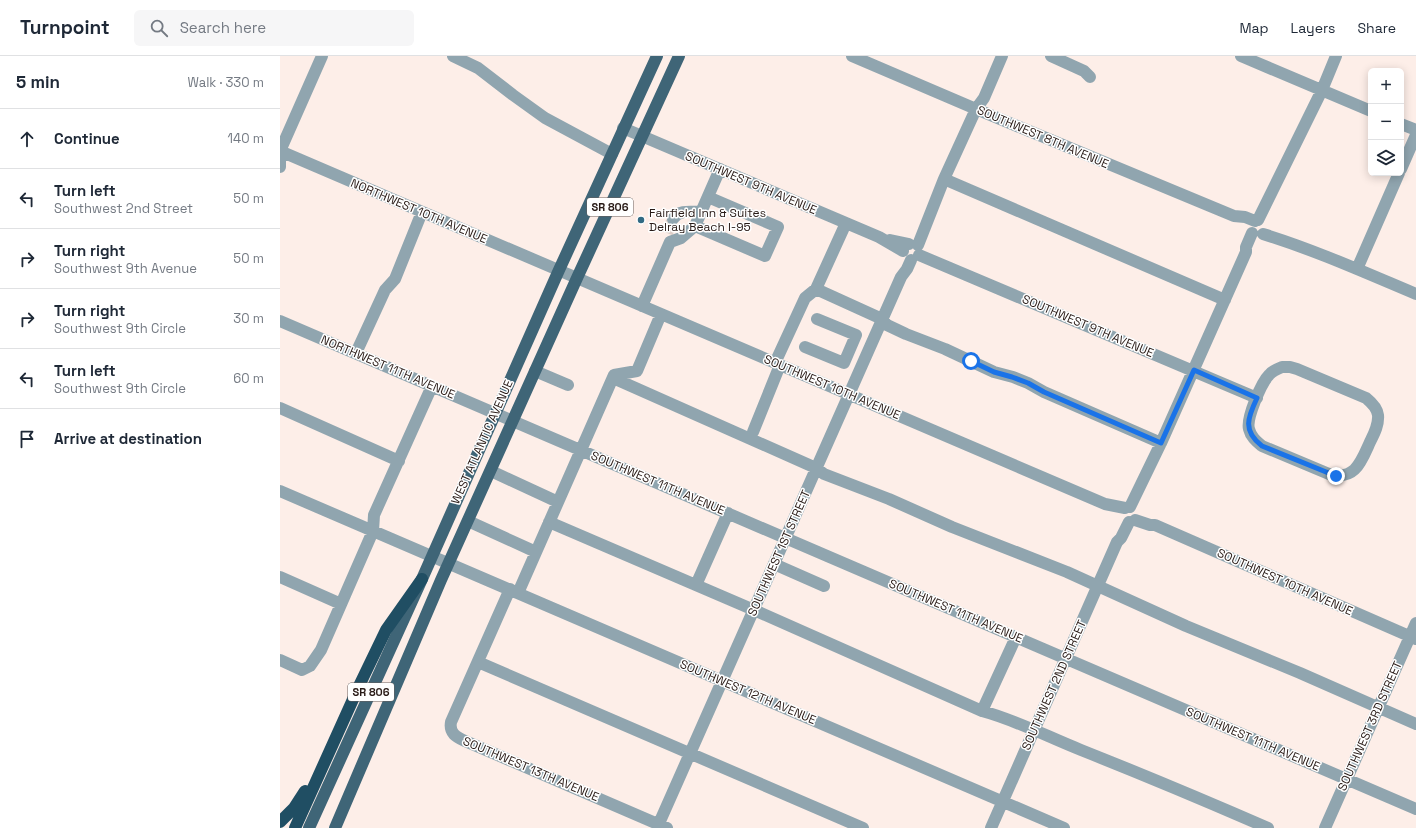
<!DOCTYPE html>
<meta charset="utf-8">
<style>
body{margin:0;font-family:"Space Grotesk",sans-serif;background:#f6f6f7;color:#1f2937}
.controls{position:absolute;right:12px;top:12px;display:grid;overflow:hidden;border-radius:6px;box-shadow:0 2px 10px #0003}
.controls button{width:36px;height:36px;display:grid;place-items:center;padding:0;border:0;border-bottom:1px solid #e0e1e3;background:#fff;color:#1f2937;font:20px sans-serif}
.stop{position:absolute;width:12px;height:12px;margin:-9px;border:3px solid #1a73e8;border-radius:50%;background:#fff}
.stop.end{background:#1a73e8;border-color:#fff;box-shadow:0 1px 4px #0008}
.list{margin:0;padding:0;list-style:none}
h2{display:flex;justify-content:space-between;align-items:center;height:52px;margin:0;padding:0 16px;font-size:17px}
h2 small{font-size:13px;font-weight:400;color:#747a83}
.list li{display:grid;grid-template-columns:26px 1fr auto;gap:12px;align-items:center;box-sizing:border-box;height:60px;padding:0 16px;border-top:1px solid #e0e1e3}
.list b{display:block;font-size:15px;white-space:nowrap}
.list p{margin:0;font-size:13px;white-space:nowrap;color:#747a83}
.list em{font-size:13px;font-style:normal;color:#747a83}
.icon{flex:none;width:22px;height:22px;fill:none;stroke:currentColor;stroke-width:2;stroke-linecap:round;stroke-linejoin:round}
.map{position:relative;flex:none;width:1136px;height:772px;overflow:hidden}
header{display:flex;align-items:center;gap:24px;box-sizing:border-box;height:56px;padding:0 20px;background:#fff;border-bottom:1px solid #e0e1e3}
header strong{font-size:19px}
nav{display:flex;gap:22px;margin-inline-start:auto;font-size:14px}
.search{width:280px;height:36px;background:#f6f6f7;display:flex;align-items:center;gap:10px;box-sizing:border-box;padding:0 14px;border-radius:6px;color:#747a83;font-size:15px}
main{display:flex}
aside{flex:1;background:#fff}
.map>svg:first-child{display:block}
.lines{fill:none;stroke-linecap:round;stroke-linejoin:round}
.minor-tunnel{stroke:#ddcec8;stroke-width:12;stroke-dasharray:12 6;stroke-linecap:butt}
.minor{stroke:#90a5af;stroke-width:12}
.major{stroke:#3f6577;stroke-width:12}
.highway{stroke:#204e63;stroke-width:12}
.route{stroke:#1a73e8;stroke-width:5}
.poi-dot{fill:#316a83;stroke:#fff;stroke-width:1.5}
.labels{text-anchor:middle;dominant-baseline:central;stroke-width:3;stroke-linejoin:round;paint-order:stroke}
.shield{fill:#fff;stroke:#685f5c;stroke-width:1}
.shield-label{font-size:11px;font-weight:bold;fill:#281a16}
.street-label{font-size:12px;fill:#281a16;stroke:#fff}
.poi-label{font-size:12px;fill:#281a16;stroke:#fff;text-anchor:start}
</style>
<header>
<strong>Turnpoint</strong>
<div class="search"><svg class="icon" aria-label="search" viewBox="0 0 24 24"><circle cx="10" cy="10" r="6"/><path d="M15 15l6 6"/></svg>Search here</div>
<nav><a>Map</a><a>Layers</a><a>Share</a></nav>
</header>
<main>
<aside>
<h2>5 min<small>Walk · 330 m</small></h2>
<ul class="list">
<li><svg class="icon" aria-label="ahead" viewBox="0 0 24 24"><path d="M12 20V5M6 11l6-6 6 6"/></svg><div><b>Continue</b></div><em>140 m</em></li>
<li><svg class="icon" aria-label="left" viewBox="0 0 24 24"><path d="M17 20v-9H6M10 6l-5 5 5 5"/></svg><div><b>Turn left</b><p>Southwest 2nd Street</p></div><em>50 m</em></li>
<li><svg class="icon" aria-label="right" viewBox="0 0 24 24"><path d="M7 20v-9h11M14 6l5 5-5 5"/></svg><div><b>Turn right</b><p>Southwest 9th Avenue</p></div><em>50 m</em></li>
<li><svg class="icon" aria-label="right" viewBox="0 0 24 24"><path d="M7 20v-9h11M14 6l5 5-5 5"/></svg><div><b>Turn right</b><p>Southwest 9th Circle</p></div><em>30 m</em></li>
<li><svg class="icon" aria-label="left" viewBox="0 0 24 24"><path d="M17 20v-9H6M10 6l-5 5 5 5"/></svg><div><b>Turn left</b><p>Southwest 9th Circle</p></div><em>60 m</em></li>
<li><svg class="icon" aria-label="arrive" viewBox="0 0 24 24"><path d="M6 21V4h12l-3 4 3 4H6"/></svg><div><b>Arrive at destination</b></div></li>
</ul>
</aside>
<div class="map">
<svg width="1136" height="772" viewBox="0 0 1136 772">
<rect width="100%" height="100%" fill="#fdeee8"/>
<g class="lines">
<path class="minor-tunnel" d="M387,177L393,163"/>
<path class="minor" d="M173,0L198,12L233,39L265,62L332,98
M572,0L696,53L954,160L965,161L975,165
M771,0L804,15L810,21
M961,0L1091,55
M1121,68L1136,74
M343,72L599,181L623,195
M0,95L825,448L845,452
M0,111V95L42,0
M1121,113L1136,79
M664,123L945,244
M393,163C399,153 412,156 421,156
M978,164L1042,34L1056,0
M415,170L485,200L498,171L428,141
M983,178C1035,194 1086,217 1136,238
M610,184L629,188
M638,189L664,123L696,53L704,42L722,0
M639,199L977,342
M1077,213L1119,117
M536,233L602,263L607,269L626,278L665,293L714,316L733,321L748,327L764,336L881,387
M362,250L390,186L401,182L415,170L440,113
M0,265L1136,753
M525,291L564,307L576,279L537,263
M76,297L105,234L115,223L142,156
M495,307L525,242L536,233L566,167
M1002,311H1010L1017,313L1086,342C1091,346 1097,352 1098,359C1099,369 1094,378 1090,386C1081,406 1075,425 1049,418L982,390C976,385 971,381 969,373C966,363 981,327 989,319C992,315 997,313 1002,311Z
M255,315L288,329
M333,322L536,412L544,418L609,443L672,471L787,516L906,570L1020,617L1136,668
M0,352L119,405
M473,376L500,309
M211,415L278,446
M0,435L784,772
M850,451L881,387L966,196V191L972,177
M855,464L870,469H875L1136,583
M188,465L256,496
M269,466L474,554L702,655C736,664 768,681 801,694C864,719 926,745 988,772
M494,508L544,530
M0,521L61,548
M416,529L448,457
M230,533L171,666C169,677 176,681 185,685L387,772
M238,537L334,319L357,315L381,258
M0,604L22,614L30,610L41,594L93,475L94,459L152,330
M198,606L583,772
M702,655L736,581
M377,772L621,221L627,213L631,204
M711,772L837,486L841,482L849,466
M1045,772L1136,567"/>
<path class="major" d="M29,772L142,523L279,214L377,0
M55,772L161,524L297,222L399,0"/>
<path class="highway" d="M0,766L14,752L25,735
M15,772L79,630L106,574L142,523"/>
</g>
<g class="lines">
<path class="route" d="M691,305L714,316L732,321L748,327L764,336L881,387L914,314L977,342C968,361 962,375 982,390L1056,420"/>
</g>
<circle class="poi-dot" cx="361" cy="164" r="4"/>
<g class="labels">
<g class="shield">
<rect x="307" y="142" width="46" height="18" rx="3"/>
<rect x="68" y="627" width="46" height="18" rx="3"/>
</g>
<g class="shield-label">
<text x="330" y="151">SR 806</text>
<text x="91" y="636">SR 806</text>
</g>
<g class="street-label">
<text transform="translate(763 81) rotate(23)">SOUTHWEST 8TH AVENUE</text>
<text transform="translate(471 127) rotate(23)">SOUTHWEST 9TH AVENUE</text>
<text transform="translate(139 155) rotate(23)">NORTHWEST 10TH AVENUE</text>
<text transform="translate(808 270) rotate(23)">SOUTHWEST 9TH AVENUE</text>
<text transform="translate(108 311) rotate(23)">NORTHWEST 11TH AVENUE</text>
<text transform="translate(552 331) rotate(23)">SOUTHWEST 10TH AVENUE</text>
<text transform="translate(202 386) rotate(-66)">WEST ATLANTIC AVENUE</text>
<text transform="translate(378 427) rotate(23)">SOUTHWEST 11TH AVENUE</text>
<text transform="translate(499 497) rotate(-66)">SOUTHWEST 1ST STREET</text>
<text transform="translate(1005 526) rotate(24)">SOUTHWEST 10TH AVENUE</text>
<text transform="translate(676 555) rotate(23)">SOUTHWEST 11TH AVENUE</text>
<text transform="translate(774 629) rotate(-66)">SOUTHWEST 2ND STREET</text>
<text transform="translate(468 636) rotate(23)">SOUTHWEST 12TH AVENUE</text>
<text transform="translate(1090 670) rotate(-66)">SOUTHWEST 3RD STREET</text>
<text transform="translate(973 683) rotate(23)">SOUTHWEST 11TH AVENUE</text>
<text transform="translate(251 713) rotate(23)">SOUTHWEST 13TH AVENUE</text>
</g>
<g class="poi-label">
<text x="369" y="157">Fairfield Inn &amp; Suites<tspan x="369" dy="14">Delray Beach I-95</tspan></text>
</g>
</g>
</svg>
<div class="controls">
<button>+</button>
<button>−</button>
<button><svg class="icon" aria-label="layers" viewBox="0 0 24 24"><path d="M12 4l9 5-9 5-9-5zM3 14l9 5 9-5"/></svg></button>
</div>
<div class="stop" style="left:691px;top:305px"></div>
<div class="stop end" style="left:1056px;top:420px"></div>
</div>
</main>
